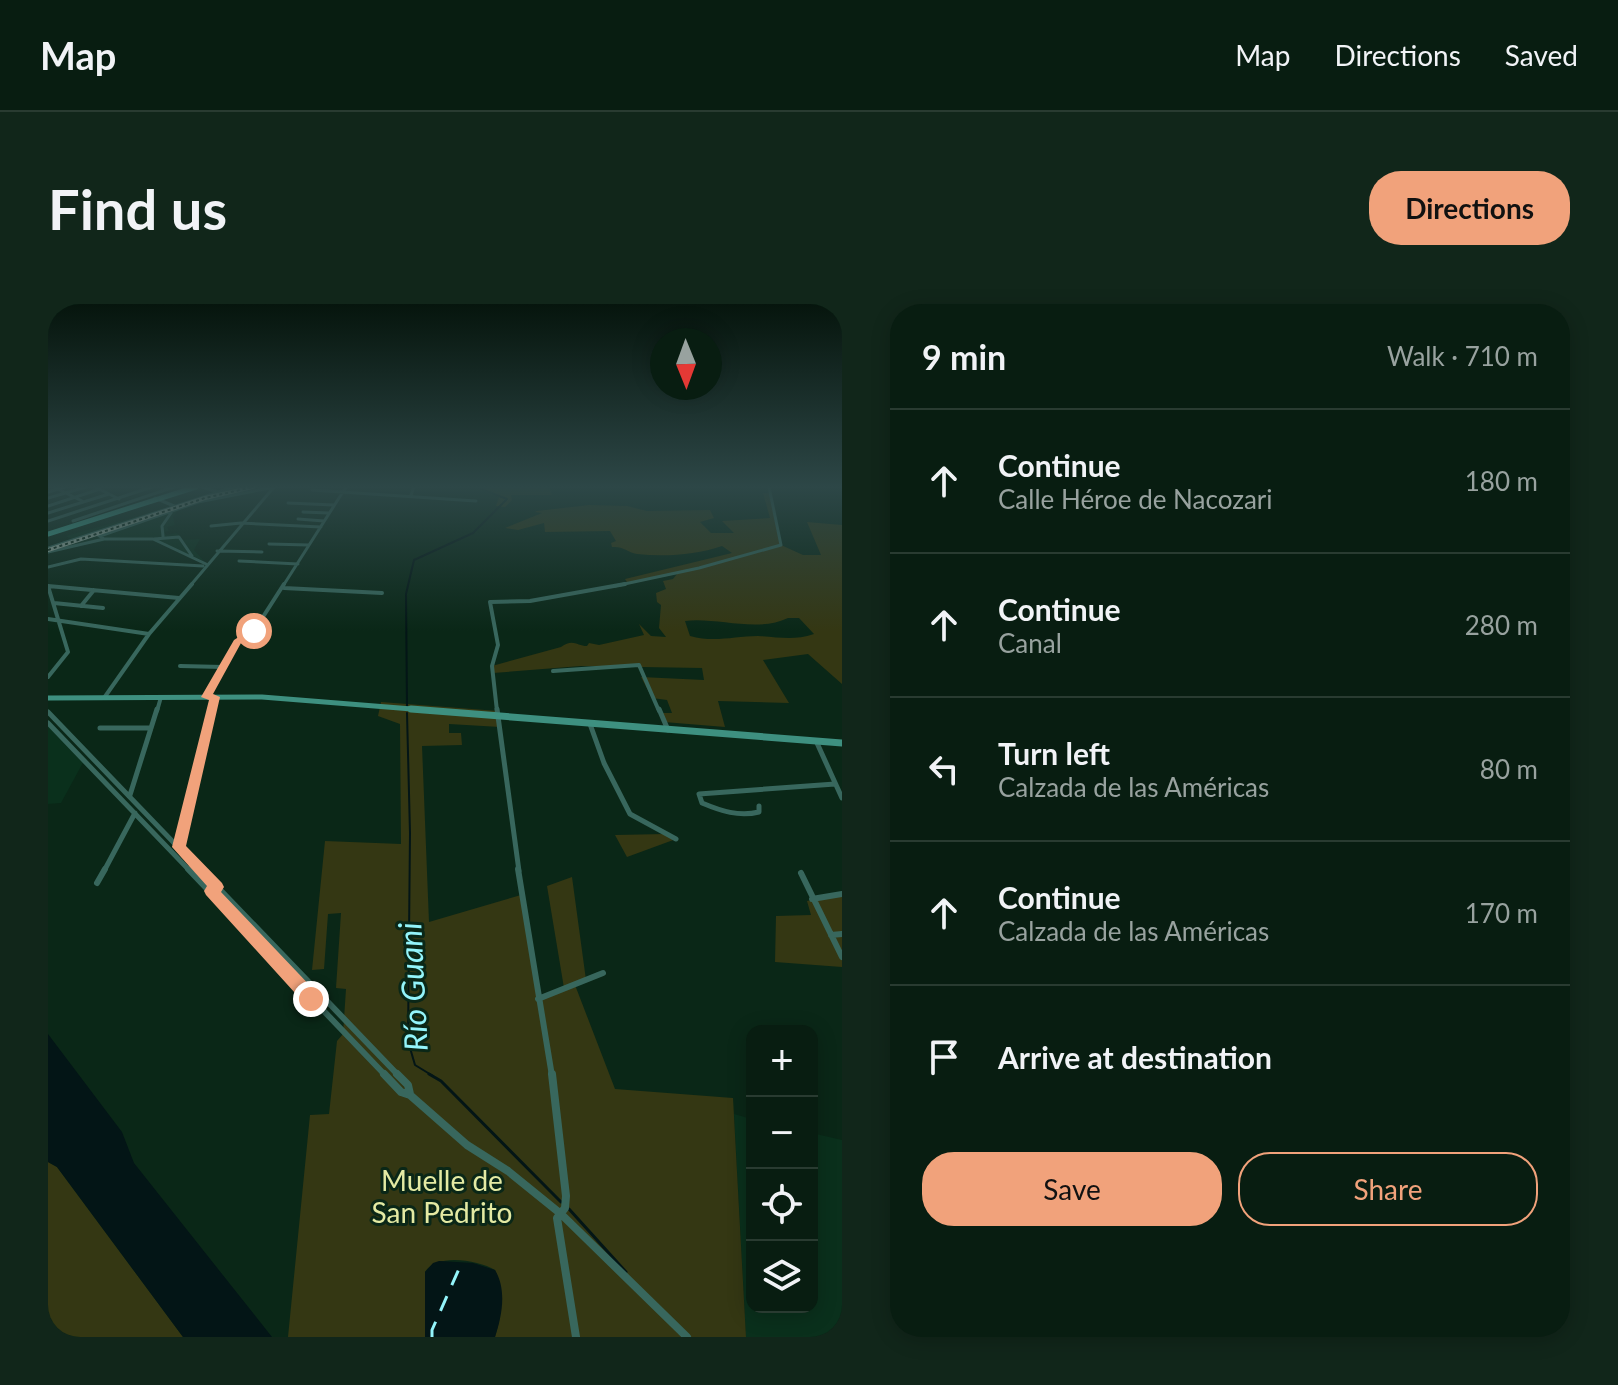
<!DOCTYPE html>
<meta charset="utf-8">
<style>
body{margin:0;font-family:Lato,sans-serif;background:#11261a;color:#f1f3f6}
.controls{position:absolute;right:24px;bottom:24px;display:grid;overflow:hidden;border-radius:16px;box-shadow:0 4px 20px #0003}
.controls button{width:72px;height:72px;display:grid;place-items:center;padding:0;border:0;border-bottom:2px solid #293b31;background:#081d11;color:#f1f3f6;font:40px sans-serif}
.compass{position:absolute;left:602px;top:24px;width:72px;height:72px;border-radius:50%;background:#081d11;box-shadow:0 4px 20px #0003;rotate:179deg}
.stop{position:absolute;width:24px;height:24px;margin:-18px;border:6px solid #f1a27b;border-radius:50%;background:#fff}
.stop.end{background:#f1a27b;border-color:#fff;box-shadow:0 2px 8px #0008}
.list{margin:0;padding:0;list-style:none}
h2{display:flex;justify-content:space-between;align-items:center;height:104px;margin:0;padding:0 32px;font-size:34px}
h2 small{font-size:26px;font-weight:400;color:#98a29f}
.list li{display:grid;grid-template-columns:52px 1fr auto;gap:24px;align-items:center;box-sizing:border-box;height:144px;padding:0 32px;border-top:2px solid #293b31}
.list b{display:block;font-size:30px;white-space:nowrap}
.list p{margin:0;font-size:26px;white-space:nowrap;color:#98a29f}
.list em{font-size:26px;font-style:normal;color:#98a29f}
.actions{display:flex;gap:16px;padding:24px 32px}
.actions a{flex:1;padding:18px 0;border:2px solid #f1a27b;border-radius:32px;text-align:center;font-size:28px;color:#f1a27b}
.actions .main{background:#f1a27b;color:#111}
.icon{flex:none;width:44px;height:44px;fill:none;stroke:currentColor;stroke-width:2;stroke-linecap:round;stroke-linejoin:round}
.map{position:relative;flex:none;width:794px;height:1033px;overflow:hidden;border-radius:32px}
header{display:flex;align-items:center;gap:48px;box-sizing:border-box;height:112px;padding:0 40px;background:#081d11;border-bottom:2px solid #293b31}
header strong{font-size:38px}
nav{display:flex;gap:44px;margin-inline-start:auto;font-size:28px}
.intro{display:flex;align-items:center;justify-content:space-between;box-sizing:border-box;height:192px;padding:0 48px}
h1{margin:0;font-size:56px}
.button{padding:20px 36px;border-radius:32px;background:#f1a27b;color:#111;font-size:28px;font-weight:700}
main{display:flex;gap:48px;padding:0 48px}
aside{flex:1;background:#081d11;border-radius:32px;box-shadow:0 4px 20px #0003}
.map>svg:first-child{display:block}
.built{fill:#0a301c}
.green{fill:#343713;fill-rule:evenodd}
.water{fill:#031516}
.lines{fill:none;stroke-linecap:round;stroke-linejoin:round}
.stream-far1{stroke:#031516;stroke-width:2}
.stream{stroke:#031516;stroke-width:3}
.ferry{stroke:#93f4fa;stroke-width:3;stroke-dasharray:16 12;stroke-linecap:butt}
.street-far4{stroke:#38675d;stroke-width:3}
.street-far3{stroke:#38675d;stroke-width:4}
.street-far2{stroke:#38675d;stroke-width:5}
.street-far1{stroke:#38675d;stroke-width:6}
.street{stroke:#38675d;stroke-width:8}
.secondary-far1{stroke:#3e9080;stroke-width:5}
.secondary{stroke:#3e9080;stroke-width:7}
.primary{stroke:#41af9b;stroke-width:5}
.rail-casing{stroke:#a3b7ab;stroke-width:4}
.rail{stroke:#0a2717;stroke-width:2;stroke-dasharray:3;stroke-linecap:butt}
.route{fill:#f1a27b}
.labels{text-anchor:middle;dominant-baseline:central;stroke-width:6;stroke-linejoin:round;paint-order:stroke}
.near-park-label{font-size:28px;fill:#e4eaa3;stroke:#0a2717}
.near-water-label{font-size:32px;font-style:italic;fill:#93f4fa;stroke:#0a2717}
</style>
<header>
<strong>Map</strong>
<nav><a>Map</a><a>Directions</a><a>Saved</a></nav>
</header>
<div class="intro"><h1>Find us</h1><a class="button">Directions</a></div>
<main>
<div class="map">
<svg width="794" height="1033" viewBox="0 0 794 1033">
<rect width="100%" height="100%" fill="#0a2717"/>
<path class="built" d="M155,194L161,196L130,207L125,213L127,221L119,223L121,227L116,228L118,231L129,229L135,236L152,235L146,246L156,257L104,236L68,235L0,248V243L23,235L18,232Z
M0,419L37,455L13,499L0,500Z
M686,810L704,815V1003H764V829L794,836V1033H698Z"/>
<path class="green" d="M424,183H501L504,191H463L464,196L457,203L448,202L451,193Z
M715,189H722L733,241L755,251H773L759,218L794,221V380L760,350L715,356L741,399L670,397L677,423L616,418L613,409H624L619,396L604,394L593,373L656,376L654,364L533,362L445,369L444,362L513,343C525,334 529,342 539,342L541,339L551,341L596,331L591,320L603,332L618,333L611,324L613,301L609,298L608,289L618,285L615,277L625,275L629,270L580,280L577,275L684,249L674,242C648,251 617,253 589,250C579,248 575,242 564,243L563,239L568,237L562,227L497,228L496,219L470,226L457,224L494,209L487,208L489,207L541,201L579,202L599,207L662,206L666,214L652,218L663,229H686L674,217L722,214ZM740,314H751L766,330C745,337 731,333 710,332C686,332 667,339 642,332L637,317C669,313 709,329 740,314Z
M333,398L450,407L452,423L401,420V429H413L414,441L374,442L381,618L473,591L490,694L516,684L499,582L524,573L538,676L527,681L567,785L685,794L698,1033H447C454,1010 456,989 447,966C430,956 388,949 377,968V1033H240L262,811L281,810L289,737L295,730L298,685L288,684L293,609L280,610L276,665L264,666L277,537L353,540L352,420L330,412Z
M618,530L628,535L579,553L567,531Z
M794,590V663L727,658L728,612L763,611L759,597Z
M0,858L9,863L135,1033H0Z"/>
<path class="water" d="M0,730L74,828L86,859L224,1033H135L9,863L0,858Z
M391,957L425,959L447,966C459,986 454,1012 447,1033H377V968L385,959Z"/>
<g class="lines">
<path class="stream-far1" d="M359,402L358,290L366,256L425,229L459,195L428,183
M359,409L362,529L360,737L367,761L385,772"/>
<path class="stream" d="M381,770L393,777L513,898
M521,905L578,968"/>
<path class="ferry" d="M384,1033V1026L414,958"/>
<path class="street-far4" d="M6,183L34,197
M47,183L71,195
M154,183L170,188
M264,186L428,197
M0,188L17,183
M363,191L366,183
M0,194L38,183
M107,194L126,202
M240,199L286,201
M0,202L52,185
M255,208L281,209
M0,209L61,190
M250,215L276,217
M0,217L104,183
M25,217L126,183
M163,222L193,219L273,223
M50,231L56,235H105L158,260
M52,232L150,198L227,183
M115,232L114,222L123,209
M106,235L131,233L144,252
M221,240L261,241
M0,244L186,183
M169,247L214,248
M0,248L56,235
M191,257L250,260
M0,263L33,255L155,262
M142,282L226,183
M235,282L298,183
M567,282L651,264L733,241L721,183"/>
<path class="street-far3" d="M236,284L334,289
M6,299L55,304
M33,302L46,286
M0,315L101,330
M132,362L175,363
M505,367L591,361L611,407
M0,373L20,348L0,282L131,294
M158,393L189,338L206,327L236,280
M56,394L101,330L144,280
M109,407L113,393
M164,407L167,393
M449,407L444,362L450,341L442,298L482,297L577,280"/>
<path class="street-far2" d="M449,405L471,567
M611,405L620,426
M0,408L153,567
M0,419L142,567
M542,420L556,459L582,510L628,535
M52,424H103
M769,439L794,494
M82,491L109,405
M711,502V508C691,513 673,507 654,499L651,490L787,480
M131,543L164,405
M56,567L87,509"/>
<path class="street-far1" d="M140,565L338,772
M152,565L351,772
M470,565L504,772
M753,569L794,653
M49,579L57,565
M764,595L794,590
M783,631L794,630
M490,695L555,669"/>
<path class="street" d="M336,770L353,788L362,791L419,841L460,867L513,910L639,1033
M349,770L360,781L362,790
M504,770L518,892L517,904L509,914L528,1033"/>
<path class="secondary-far1" d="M0,394L214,393L389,407"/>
<path class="secondary" d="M363,405L794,439"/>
<path class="primary" d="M0,230L148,183"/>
<defs>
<path id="rail" d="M0,246L157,194L205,183"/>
</defs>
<use href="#rail" class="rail-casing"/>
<use href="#rail" class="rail"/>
</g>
<linearGradient id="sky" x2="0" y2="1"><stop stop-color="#06150d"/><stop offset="0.56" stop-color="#2d4747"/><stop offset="1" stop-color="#2d4747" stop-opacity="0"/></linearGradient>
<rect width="794" height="327" fill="url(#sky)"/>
<path class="route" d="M203,325L211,327L193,339L165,390L172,393L138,542L174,579L176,583L173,588L269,689L271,695L263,702L257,700L158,591L156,587L159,582L124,543L161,396L153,393L186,336Z"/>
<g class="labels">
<g class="near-park-label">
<text x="394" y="876">Muelle de<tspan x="394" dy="32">San Pedrito</tspan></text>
</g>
<g class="near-water-label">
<text transform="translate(364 683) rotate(-93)">Río Guani</text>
</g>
</g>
</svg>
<div class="controls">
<button>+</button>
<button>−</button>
<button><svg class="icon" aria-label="locate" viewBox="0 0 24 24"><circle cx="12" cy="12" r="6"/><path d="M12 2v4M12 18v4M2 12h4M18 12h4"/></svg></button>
<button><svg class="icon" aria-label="layers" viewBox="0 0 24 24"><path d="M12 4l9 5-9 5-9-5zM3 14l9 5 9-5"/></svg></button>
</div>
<svg class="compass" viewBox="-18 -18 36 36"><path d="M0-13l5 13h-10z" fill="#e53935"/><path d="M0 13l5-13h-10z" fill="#98a29f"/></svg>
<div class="stop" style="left:206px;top:327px"></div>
<div class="stop end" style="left:263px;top:695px"></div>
</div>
<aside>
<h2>9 min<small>Walk · 710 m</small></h2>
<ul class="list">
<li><svg class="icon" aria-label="ahead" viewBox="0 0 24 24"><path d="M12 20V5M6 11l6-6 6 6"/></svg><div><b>Continue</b><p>Calle Héroe de Nacozari</p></div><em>180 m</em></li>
<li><svg class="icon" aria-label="ahead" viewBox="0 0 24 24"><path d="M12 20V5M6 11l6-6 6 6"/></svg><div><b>Continue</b><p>Canal</p></div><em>280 m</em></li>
<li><svg class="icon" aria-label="left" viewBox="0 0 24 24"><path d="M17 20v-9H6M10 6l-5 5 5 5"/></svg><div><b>Turn left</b><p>Calzada de las Américas</p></div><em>80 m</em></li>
<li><svg class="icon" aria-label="ahead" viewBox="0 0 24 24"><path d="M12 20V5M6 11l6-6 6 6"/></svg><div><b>Continue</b><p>Calzada de las Américas</p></div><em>170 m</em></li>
<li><svg class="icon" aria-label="arrive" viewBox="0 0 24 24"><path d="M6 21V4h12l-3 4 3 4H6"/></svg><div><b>Arrive at destination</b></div></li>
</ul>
<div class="actions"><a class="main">Save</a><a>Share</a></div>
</aside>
</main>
